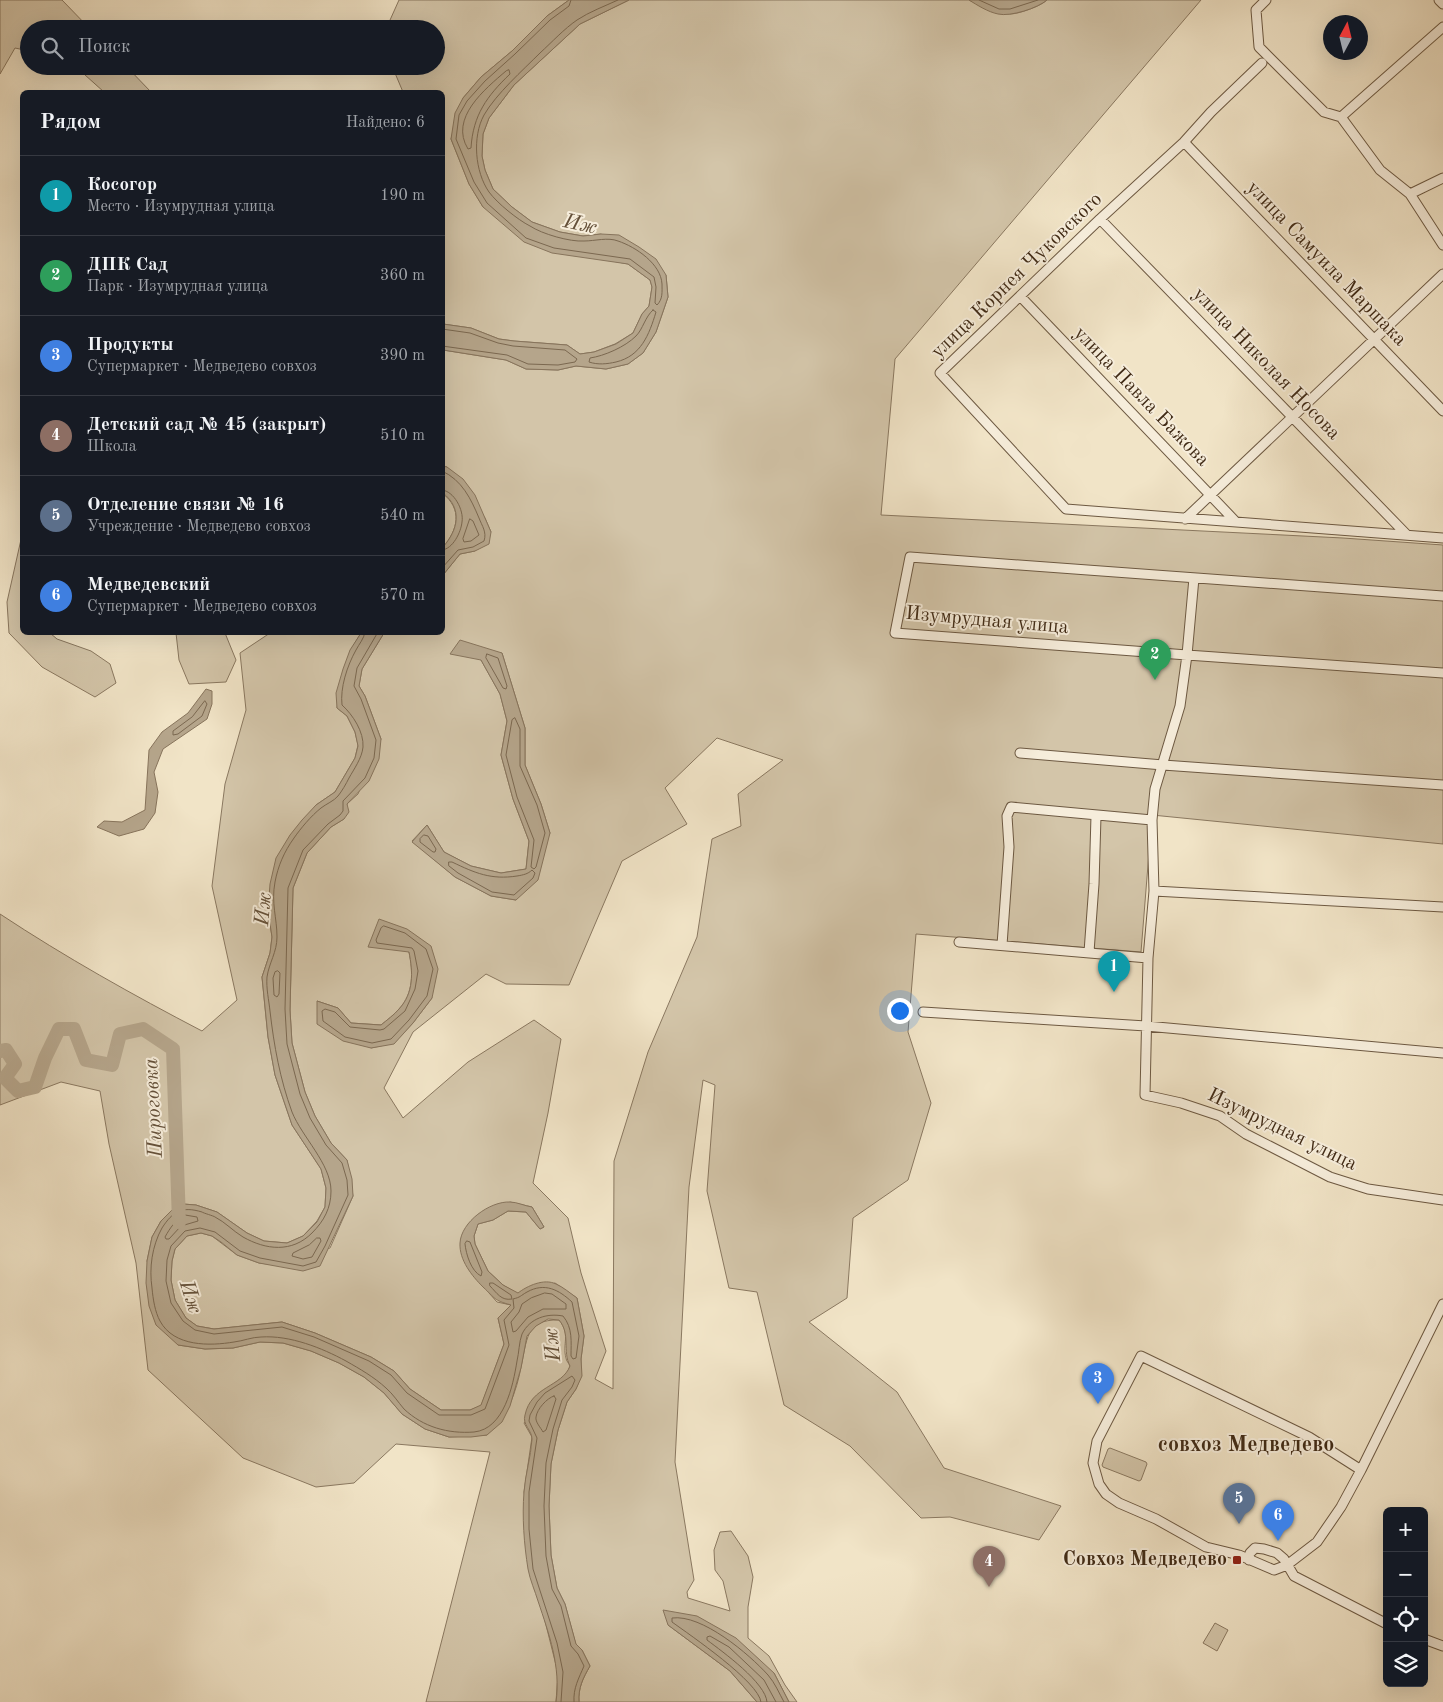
<!DOCTYPE html>
<html lang="ru">
<meta charset="utf-8">
<style>
body{margin:0;font-family:"Old Standard TT",serif;background:#242831;color:#f1f3f6}
.controls{position:absolute;right:15px;bottom:15px;display:grid;overflow:hidden;border-radius:8px;box-shadow:0 5px 20px #0002}
.controls button{width:45px;height:45px;display:grid;place-items:center;padding:0;border:0;border-bottom:1px solid #363941;background:#171b24;color:#f1f3f6;font:25px sans-serif}
.compass{position:absolute;left:1323px;top:15px;width:45px;height:45px;border-radius:50%;background:#171b24;box-shadow:0 5px 20px #0002;rotate:7deg}
.you{position:absolute;left:899px;top:1010px;width:18px;height:18px;margin:-12px;border:4px solid #fff;border-radius:50%;background:#1a73e8;box-shadow:0 0 0 8px #1a73e833}
.badge{display:grid;place-items:center;width:32px;height:32px;border-radius:50%;background:#c59692;color:#fff;font-size:16px;font-weight:700}
.pin{position:absolute;translate:-50% -41px;filter:drop-shadow(0 1px 2px #0008)}
.pin::after{content:'';position:absolute;top:26px;width:18px;height:15px;background:inherit;clip-path:polygon(0 0,100% 0,50% 100%)}
.list{margin:0;padding:0;list-style:none}
h2{display:flex;justify-content:space-between;align-items:center;height:65px;margin:0;padding:0 20px;font-size:21px}
h2 small{font-size:16px;font-weight:400;color:#9ea1a6}
.list li{display:grid;grid-template-columns:32px 1fr auto;gap:15px;align-items:center;box-sizing:border-box;height:80px;padding:0 20px;border-top:1px solid #363941}
.list b{display:block;font-size:19px;white-space:nowrap}
.list p{margin:0;font-size:16px;white-space:nowrap;color:#9ea1a6}
.list em{font-size:16px;font-style:normal;color:#9ea1a6}
.icon{flex:none;width:28px;height:28px;fill:none;stroke:currentColor;stroke-width:2;stroke-linecap:round;stroke-linejoin:round}
.map{position:relative;flex:none;width:1443px;height:1702px;overflow:hidden}
.search{position:absolute;background:#171b24;box-shadow:0 5px 20px #0002;left:20px;top:20px;width:425px;height:55px;display:flex;align-items:center;gap:12px;box-sizing:border-box;padding:0 18px;border-radius:28px;color:#9ea1a6;font-size:19px}
.panel{position:absolute;background:#171b24;box-shadow:0 5px 20px #0002;left:20px;top:90px;width:425px;height:545px;border-radius:8px}
.map>svg:first-child{display:block}
.green{fill:#d3c5a9;stroke:#8a7860;fill-rule:evenodd}
.water{fill:#b5a58b;stroke:#87745c}
.lines{fill:none;stroke-linecap:round;stroke-linejoin:round}
.shore{stroke:#7b6850;stroke-width:1}
.river{stroke:#b5a58b;stroke-width:14}
.minor-casing{stroke:#6d5942;stroke-width:11}
.minor{stroke:#f6eddb;stroke-width:9}
.poi-dot{fill:#8f2418;stroke:#f6eddb;stroke-width:2}
.labels{text-anchor:middle;dominant-baseline:central;stroke-width:4;stroke-linejoin:round;paint-order:stroke}
.street-label{font-size:20px;fill:#412b16;stroke:#f6eddb}
.poi-label{font-size:20px;font-weight:bold;fill:#412b16;stroke:#f6eddb;text-anchor:end}
.water-label{font-size:21px;font-style:italic;fill:#645039;stroke:#f6eddb}
.quarter-label{font-size:22px;font-weight:bold;fill:#412b16;stroke:#f6eddb}
</style>
<div class="map">
<svg width="1443" height="1702" viewBox="0 0 1443 1702">
<rect width="100%" height="100%" fill="#f1e4c7"/>
<filter id="stains"><feTurbulence type="fractalNoise" baseFrequency=".004" numOctaves="4"/><feColorMatrix values="0 0 0 0 .2 0 0 0 0 .09 0 0 0 0 .02 0 0 0 .5 -.17"/></filter>
<radialGradient id="worn" r=".72"><stop offset=".6" stop-color="#630" stop-opacity="0"/><stop offset="1" stop-color="#630" stop-opacity=".3"/></radialGradient>
<path class="green" d="M0,0H62L90,29H29V51L15,48L0,74Z
M399,0H569L547,16L512,51L481,77L463,98L451,139L469,184L483,207L602,259L628,264L650,280L652,287L649,306L642,314L633,333L615,344L594,352L580,354L567,345L514,341L499,339L471,328L443,324L442,92H403L392,66H436V29H386Z
M629,0H969C977,4 1002,14 1010,14C1019,14 1041,6 1047,0H1201L895,359L881,515L1343,538L1443,545V844L1152,815L1141,952L916,934L908,1032L931,1103L908,1180L853,1218L847,1298L809,1322L897,1392L944,1468L1061,1506L1039,1540L950,1517L921,1518L850,1446L784,1405L757,1292L729,1288L707,1191L715,1085L703,1080L689,1187L675,1462L694,1580L687,1592L688,1598L730,1611L723,1581L715,1570L714,1550L720,1532L731,1531L748,1556L753,1577L748,1607V1638L769,1656L785,1685L797,1702H789L774,1673L668,1625L730,1671L757,1702H579C578,1688 583,1678 590,1666L582,1650L576,1645L565,1604L557,1588L551,1555L549,1506L551,1464L558,1430L567,1402L576,1389L581,1376V1359L584,1336L577,1298L555,1283L518,1294L503,1285L488,1271L475,1244L474,1236L478,1224L493,1220L508,1211L526,1212L540,1229L544,1227L532,1207L510,1202L464,1231L489,1293L497,1302L511,1305L498,1318L504,1344L481,1406L470,1410H441L410,1389L394,1371L371,1357L315,1333L282,1322L214,1329L197,1326L186,1318L175,1300L171,1280L172,1261L175,1249L187,1236L201,1233L212,1236L237,1255L259,1263L276,1265L330,1248L353,1196L347,1160L331,1143L315,1116L305,1092L292,1043L290,1010L293,888L307,853L331,827L344,819L347,804L358,794L381,739L365,696L359,686L362,669L384,633L442,632L443,575L460,554L475,551L491,532L485,518L447,467L443,466V350L506,360L526,369L558,370L576,366L606,369L628,364L643,353L656,332L668,297L666,275L601,234L583,236L560,232L532,222L512,207L493,189L485,170L482,156L483,134L489,118L514,85L580,24ZM502,653L525,728V765L541,804L550,833L516,900L491,896L455,877L412,841L427,825L444,852L471,866L501,873L526,869L529,841L513,799L501,755L507,721L500,694L481,660ZM717,738L783,760L738,794L741,826L712,839L697,937L648,1052L614,1161L613,1389L595,1379L606,1351L581,1273L568,1218L533,1183L548,1113L561,1039L534,1020L468,1062L403,1118L384,1088L413,1032L486,974L506,984L569,985L622,861L687,824L665,788ZM409,952L432,998L413,1023L394,1043L371,1048L317,1001L338,1008L351,1023L381,1025C387,1020 394,1015 399,1009C414,993 413,972 409,952Z
M75,66H126L151,92H104Z
M442,493C463,509 458,530 443,547Z
M22,535V632L50,633L57,639L91,651L110,664L116,683L95,697L42,667L9,633L7,602Z
M176,633H225L236,660L226,682L189,684L179,660Z
M270,633H361C343,661 342,676 337,708L347,716L355,732L358,745L355,758L335,792L316,805L268,911L272,937L270,953L262,977L268,1037L275,1075L292,1125L321,1169L326,1188L325,1207L317,1221L303,1236L287,1243L264,1241L247,1233L217,1212L196,1205L183,1204L174,1208L161,1221L152,1237L147,1261L178,1345L205,1349L233,1348L260,1342L283,1343L311,1351L339,1363L364,1377L384,1393L402,1414L425,1429L449,1437L487,1435C494,1426 506,1415 510,1404C515,1392 519,1379 521,1367C527,1341 525,1319 559,1320C571,1334 562,1344 566,1358C566,1361 569,1363 570,1366L567,1374L556,1382L524,1423L532,1437L524,1492L544,1617L558,1673L556,1702H426L490,1452L396,1444L354,1483L316,1487L243,1458L148,1370L136,1263L109,1144L100,1091L61,1082L0,1105V914C65,957 133,995 202,1031L237,1000L212,886L225,784L246,710L240,653Z
M1110,1448L1146,1462L1147,1464L1141,1480L1139,1481L1103,1467L1102,1465L1108,1449Z
M1215,1623L1228,1630L1217,1651L1203,1643Z"/>
<path class="water" d="M569,0H629L580,24L514,85L489,118L483,134L482,156L485,170L493,189L512,207L532,222L560,232L583,236L601,234L619,235L639,247L656,259L666,275L668,297L656,332L643,353L628,364L606,369L576,366L558,370L526,369L506,360L443,350V324L471,328L499,339L514,341L567,345L580,354L594,352L616,344L633,333L642,314L649,306L652,287L650,280L628,264L552,253L524,242L483,207L469,184L451,139L455,113L463,98L481,77L512,51L547,16Z
M969,0H1047C1038,8 1010,17 998,14C988,12 977,5 969,0Z
M443,466L447,467L463,479L475,495L491,532L489,544L475,551L460,554L443,575V547C458,530 463,509 443,493Z
M361,633H384L362,669L359,686L365,696L381,739L379,759L369,781L347,804L349,812L344,819L331,827L307,853L293,888L290,1010L292,1043L305,1092L315,1116L331,1143L347,1160L352,1179L353,1196L320,1266L303,1271L259,1263L237,1255L221,1242L212,1236L201,1233L187,1236L175,1249L172,1261L171,1280L175,1300L186,1318L197,1326L214,1329L282,1322L315,1333L371,1357L394,1371L410,1389L441,1410H470L481,1405L504,1344L498,1318L511,1305C493,1300 496,1299 483,1287C472,1276 459,1260 460,1243C461,1222 490,1201 510,1202C517,1202 525,1206 532,1207L544,1227L540,1229L526,1212L508,1211L493,1220L478,1224L474,1236L475,1244L488,1271L503,1285L518,1293C527,1286 544,1278 556,1284C563,1287 570,1293 577,1298L584,1336L581,1359L582,1376L576,1389L567,1402L558,1430L551,1464L549,1506L551,1555L557,1588L565,1604L576,1644L582,1650L590,1666C583,1678 578,1688 579,1702H556C561,1667 549,1634 538,1601C535,1591 530,1580 528,1569C524,1544 522,1517 524,1492C525,1475 531,1457 532,1439C532,1430 522,1425 525,1415C531,1386 562,1387 570,1366C562,1351 571,1334 559,1320L548,1319L536,1326L527,1336L521,1368L510,1406L502,1422L487,1435L471,1437H449L425,1429L402,1414L384,1393L364,1377L339,1363L311,1351L283,1343L260,1342L233,1348L205,1349L178,1345L156,1325L149,1306L146,1283L147,1261L152,1237L161,1221L174,1208L183,1204L196,1205L217,1212L247,1233L264,1241L287,1243L303,1236L317,1222L325,1207L326,1188L321,1169L292,1125L275,1075L268,1037L262,977L270,953L272,937L268,911L270,884L276,858L290,835L302,820L316,805L335,792L355,758L358,746L355,732L347,716L337,708L336,693L343,669L350,650Z
M460,640L502,653L525,728V765L541,804L550,833L538,880L516,900L491,896L455,877L412,842L427,825L444,852L471,866L501,873L526,869L529,841L513,799L501,755L507,721L500,694L481,660L450,654Z
M206,689L212,691V704L207,719L163,749L154,772L158,792L155,813L144,829L119,836L97,827L104,821L122,822L145,810L149,750L162,732L188,713Z
M379,919L407,929L431,946L438,969L432,998L413,1023L394,1044L371,1048L343,1041L317,1024V1001L338,1008L351,1023L381,1025C387,1020 394,1015 399,1009C414,993 413,972 409,952L368,947Z
M663,1610L697,1616L736,1638L774,1673L789,1702H757L730,1671L668,1625Z"/>
<g class="lines">
<path class="shore" d="M571,0L569,6L550,20L515,54L485,81L467,101L459,115L456,139L474,182L487,203L526,238L554,248L630,259L654,277L656,287L655,303L657,305C663,299 662,292 662,284C661,264 636,247 618,241C608,237 595,241 584,241C570,242 542,234 530,226C518,220 497,203 489,192C475,172 472,137 484,115C496,94 523,70 540,53C552,42 564,29 577,20C589,12 605,6 618,0
M979,0L999,9H1010L1038,0
M509,70L510,74C487,96 473,115 471,148L468,149C449,118 485,89 506,71Z
M653,310L656,312C649,335 641,356 616,362C607,364 598,365 589,362L590,358C604,356 625,347 636,336C643,329 645,317 653,310Z
M442,329L470,333L498,343L513,346L565,350L577,359L575,362L558,365L528,364L507,355L442,346
M442,471C462,480 471,499 479,518C482,526 487,532 484,541L473,547L458,550L442,568
M442,490C454,491 464,510 462,522C461,532 453,549 442,550
M470,519L473,521L479,535L471,541L464,542L463,539Z
M365,632C364,639 359,644 356,650C347,666 340,688 342,705C353,715 364,732 363,747C362,758 354,769 349,778C346,784 342,791 338,796C334,801 326,804 321,808C311,816 301,828 294,838C284,852 278,866 275,882C271,903 277,918 277,937C277,952 269,963 267,977C266,988 269,1001 270,1011C274,1046 280,1079 292,1112C302,1137 331,1164 331,1191C331,1208 324,1221 312,1233C292,1253 266,1250 243,1237C233,1231 225,1222 215,1217C214,1216 203,1213 202,1212C182,1206 173,1211 162,1228C152,1246 149,1268 152,1288C153,1299 155,1312 160,1321C174,1347 210,1346 234,1342C243,1341 252,1337 261,1337C290,1335 322,1348 346,1361C360,1369 374,1377 386,1388C393,1394 398,1402 404,1409C423,1427 448,1434 474,1432C504,1429 513,1386 517,1361C519,1353 519,1342 522,1334C530,1318 547,1313 563,1316C573,1328 571,1342 571,1356L573,1359L576,1358L579,1336L572,1302C559,1290 545,1282 527,1292C520,1296 521,1297 513,1299L514,1308L504,1320L509,1345L485,1409L471,1415H439L407,1393L391,1375L369,1361L314,1337L282,1327L214,1334L195,1330L183,1321L171,1303L166,1281L167,1260L171,1246L185,1231L200,1228L215,1232L240,1251L260,1258L303,1266L316,1262L325,1246L348,1195L347,1180L342,1163L326,1145L310,1118L300,1094L287,1044L285,1009L288,888L303,850L328,824L340,815L343,811V801L365,778L374,758L376,740L361,699L354,686L357,668L378,632
M487,654L498,658L507,686L506,689L503,688L486,658Z
M205,701L207,704L202,716L178,734L173,735V731L192,717Z
M515,718L520,729V766L537,805L545,833L536,867L534,869L531,867L534,840L517,797L506,755L512,720Z
M424,835L428,836L436,849L435,852H433L420,842V839Z
M449,862H452C475,873 491,880 517,876C523,875 528,874 532,870L535,873L533,878L514,895L492,892L458,873L449,866Z
M384,926L405,933L426,949L433,969L427,996L409,1020L391,1039L372,1043L345,1037L323,1021L322,1011L325,1009L335,1012L350,1027L380,1030L384,1029L405,1011L415,989L418,971L414,951L412,948L377,943L376,940L381,928Z
M278,971L280,973L279,994L277,997L274,995L273,978L275,972Z
M185,1215L197,1217L198,1221L181,1226L169,1239H166L165,1237C170,1228 176,1219 185,1215Z
M317,1238H320L321,1241L312,1257L303,1259L292,1256L293,1253L309,1245Z
M467,1241L470,1242L482,1272L481,1276C471,1271 466,1254 465,1244Z
M490,1283H493L511,1295L512,1299C501,1301 497,1293 490,1286Z
M545,1293L552,1294L566,1304V1309H543L528,1317L516,1331L513,1332L511,1322L519,1312L522,1304L531,1298Z
M554,1396L556,1399L546,1430L543,1432C541,1428 535,1422 536,1417C537,1409 547,1398 554,1396Z
M561,1702L563,1672L557,1643L533,1569L529,1529V1492L537,1438L529,1421L530,1415L537,1402L545,1393L572,1376L575,1380L572,1387L562,1400L553,1429L546,1463L544,1506L546,1556L552,1589L561,1606L571,1646L578,1654L584,1666C579,1678 573,1688 574,1702
M761,1702C759,1682 690,1635 672,1622V1618C702,1614 749,1654 768,1675C775,1683 779,1693 784,1702
M767,1702C766,1683 723,1652 707,1640V1637L710,1636L729,1647L764,1680L776,1702"/>
<path class="river" d="M0,1051L6,1050L15,1064L5,1078L18,1091L35,1087L45,1058L59,1029H74L86,1060L112,1065L120,1034L143,1029L173,1049L179,1222"/>
<defs>
<path id="minor" d="M1266,0L1256,10L1259,47L1324,112L1341,117
M1439,0L1443,4
M1262,63L1211,112L1184,142L1100,219L940,373L1066,509L1443,538
M1341,117L1380,170L1410,194L1443,245
M1341,117L1443,27
M1184,142L1443,411
M1410,194L1443,178
M1100,219L1406,534
M1020,296L1236,522
M1185,519L1443,274
M1443,596L910,557L895,633L1187,655L1443,673
M1020,753L1163,765L1443,785
M1154,891L1152,820L1155,789L1180,706L1187,655L1194,578
M1443,907L1154,891L1148,958L1145,1095L1181,1103L1220,1116L1246,1134L1330,1177L1368,1189L1443,1200
M959,942L1148,958
M1002,945L1009,847L1007,816L1011,807L1152,820
M1089,952L1094,884L1096,816
M923,1012L1146,1026L1443,1053
M1361,1470L1309,1437L1141,1356L1097,1441L1093,1463L1099,1484L1106,1494L1119,1503L1156,1519L1206,1547L1239,1555L1274,1570L1287,1565L1317,1542L1341,1507L1361,1470L1443,1304
M1249,1560L1250,1553L1255,1548L1264,1549L1277,1553L1284,1559L1294,1576L1387,1624
M1424,1639L1443,1646"/>
</defs>
<use href="#minor" class="minor-casing"/>
<use href="#minor" class="minor"/>
</g>
<rect class="poi-dot" x="1232" y="1555" width="10" height="10" rx="2.5"/>
<g class="labels">
<g class="street-label">
<text transform="translate(1326 264) rotate(46)">улица Самуила Маршака</text>
<text transform="translate(1017 276) rotate(-44)">улица Корнея Чуковского</text>
<text transform="translate(1266 364) rotate(46)">улица Николая Носова</text>
<text transform="translate(1141 397) rotate(46)">улица Павла Бажова</text>
<text transform="translate(987 621) rotate(5)">Изумрудная улица</text>
<text transform="translate(1282 1130) rotate(26)">Изумрудная улица</text>
</g>
<g class="poi-label">
<text x="1227" y="1560">Совхоз Медведево</text>
</g>
<g class="water-label">
<text transform="translate(580 225) rotate(12)">Иж</text>
<text transform="translate(264 909) rotate(-85)">Иж</text>
<text transform="translate(154 1108) rotate(-93)">Пироговка</text>
<text transform="translate(190 1297) rotate(72)">Иж</text>
<text transform="translate(553 1345) rotate(-96)">Иж</text>
</g>
<g class="quarter-label">
<text x="1246" y="1445">совхоз Медведево</text>
</g>
</g>
<rect width="100%" height="100%" filter="url(#stains)"/>
<rect width="100%" height="100%" fill="url(#worn)"/>
</svg>
<div class="controls">
<button>+</button>
<button>−</button>
<button><svg class="icon" aria-label="locate" viewBox="0 0 24 24"><circle cx="12" cy="12" r="6"/><path d="M12 2v4M12 18v4M2 12h4M18 12h4"/></svg></button>
<button><svg class="icon" aria-label="layers" viewBox="0 0 24 24"><path d="M12 4l9 5-9 5-9-5zM3 14l9 5 9-5"/></svg></button>
</div>
<svg class="compass" viewBox="-18 -18 36 36"><path d="M0-13l5 13h-10z" fill="#e53935"/><path d="M0 13l5-13h-10z" fill="#9ea1a6"/></svg>
<div class="you"></div>
<div class="pin badge" style="left:1114px;top:992px;background:#0f9aa8">1</div>
<div class="pin badge" style="left:1155px;top:680px;background:#2e9e5b">2</div>
<div class="pin badge" style="left:1098px;top:1404px;background:#3f7fe0">3</div>
<div class="pin badge" style="left:989px;top:1587px;background:#8d6e63">4</div>
<div class="pin badge" style="left:1239px;top:1524px;background:#5c6f8a">5</div>
<div class="pin badge" style="left:1278px;top:1541px;background:#3f7fe0">6</div>
<div class="search"><svg class="icon" aria-label="search" viewBox="0 0 24 24"><circle cx="10" cy="10" r="6"/><path d="M15 15l6 6"/></svg>Поиск</div>
<section class="panel">
<h2>Рядом<small>Найдено: 6</small></h2>
<ul class="list">
<li><span class="badge" style="background:#0f9aa8">1</span><div><b>Косогор</b><p>Место · Изумрудная улица</p></div><em>190 m</em></li>
<li><span class="badge" style="background:#2e9e5b">2</span><div><b>ДПК Сад</b><p>Парк · Изумрудная улица</p></div><em>360 m</em></li>
<li><span class="badge" style="background:#3f7fe0">3</span><div><b>Продукты</b><p>Супермаркет · Медведево совхоз</p></div><em>390 m</em></li>
<li><span class="badge" style="background:#8d6e63">4</span><div><b>Детский сад № 45 (закрыт)</b><p>Школа</p></div><em>510 m</em></li>
<li><span class="badge" style="background:#5c6f8a">5</span><div><b>Отделение связи № 16</b><p>Учреждение · Медведево совхоз</p></div><em>540 m</em></li>
<li><span class="badge" style="background:#3f7fe0">6</span><div><b>Медведевский</b><p>Супермаркет · Медведево совхоз</p></div><em>570 m</em></li>
</ul>
</section>
</div>
